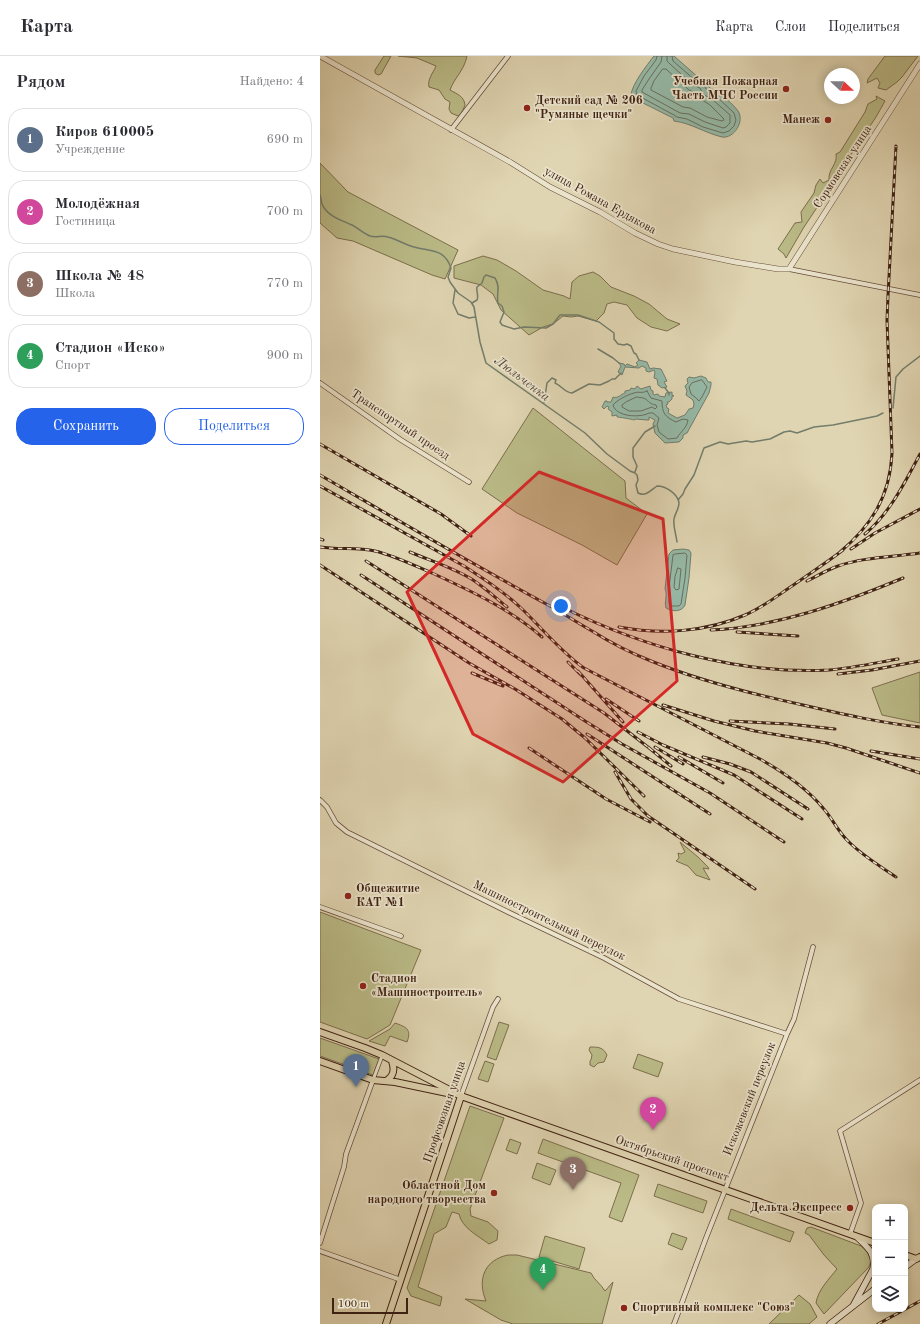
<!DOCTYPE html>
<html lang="ru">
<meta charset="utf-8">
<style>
body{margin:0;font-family:"Old Standard TT",serif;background:#f7f7f7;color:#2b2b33}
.controls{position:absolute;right:12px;bottom:12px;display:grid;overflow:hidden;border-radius:8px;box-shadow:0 2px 10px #0003}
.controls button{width:36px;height:36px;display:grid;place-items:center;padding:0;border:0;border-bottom:1px solid #e1e1e2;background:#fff;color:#2b2b33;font:20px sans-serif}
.compass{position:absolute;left:504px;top:12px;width:36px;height:36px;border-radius:50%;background:#fff;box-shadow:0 2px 10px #0003;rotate:112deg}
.scale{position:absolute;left:12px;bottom:10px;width:76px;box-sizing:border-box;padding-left:4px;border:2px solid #402213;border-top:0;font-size:11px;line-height:14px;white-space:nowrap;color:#402213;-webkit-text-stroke:3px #ebe4cd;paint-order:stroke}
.you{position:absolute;left:241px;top:550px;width:14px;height:14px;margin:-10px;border:3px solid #fff;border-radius:50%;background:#1a73e8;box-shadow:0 0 0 6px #1a73e833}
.badge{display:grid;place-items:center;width:26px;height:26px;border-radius:50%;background:#2563eb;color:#fff;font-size:13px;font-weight:700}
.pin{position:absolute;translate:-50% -33px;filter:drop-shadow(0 1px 2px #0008)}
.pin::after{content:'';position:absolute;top:21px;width:14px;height:12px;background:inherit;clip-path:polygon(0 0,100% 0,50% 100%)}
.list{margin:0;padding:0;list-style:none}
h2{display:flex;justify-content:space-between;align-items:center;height:52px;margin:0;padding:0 16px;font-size:17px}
h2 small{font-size:13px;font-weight:400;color:#7c7c81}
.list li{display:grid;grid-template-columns:26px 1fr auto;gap:12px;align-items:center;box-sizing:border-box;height:64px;margin:0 8px 8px;padding:0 8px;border:1px solid #e1e1e2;border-radius:16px}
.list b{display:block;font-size:15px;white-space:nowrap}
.list p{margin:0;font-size:13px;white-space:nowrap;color:#7c7c81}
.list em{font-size:13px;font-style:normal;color:#7c7c81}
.actions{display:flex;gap:8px;padding:12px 16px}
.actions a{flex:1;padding:9px 0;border:1px solid #2563eb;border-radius:16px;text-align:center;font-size:14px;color:#2563eb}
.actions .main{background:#2563eb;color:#fff}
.icon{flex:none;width:22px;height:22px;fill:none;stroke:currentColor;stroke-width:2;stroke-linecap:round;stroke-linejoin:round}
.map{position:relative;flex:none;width:600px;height:1268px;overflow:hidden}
header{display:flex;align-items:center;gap:24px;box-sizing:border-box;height:56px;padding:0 20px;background:#fff;border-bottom:1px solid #e1e1e2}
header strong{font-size:19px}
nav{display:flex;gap:22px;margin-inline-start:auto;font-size:14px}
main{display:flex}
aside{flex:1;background:#fff}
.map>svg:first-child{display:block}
.green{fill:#babb87;stroke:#7d6e4d}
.water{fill:#95b9a7;stroke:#737d6c}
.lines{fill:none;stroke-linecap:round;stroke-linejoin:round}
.shore{stroke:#6a6e5d;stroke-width:1}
.stream{stroke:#737d6c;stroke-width:1.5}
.pedestrian-casing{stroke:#684f3b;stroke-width:4.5}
.minor-casing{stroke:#684f3b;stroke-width:5.5}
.tertiary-casing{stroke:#684f3b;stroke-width:6}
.secondary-casing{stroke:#402213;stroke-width:7}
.primary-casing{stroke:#402213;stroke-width:8}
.pedestrian{stroke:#ebe4cd;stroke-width:3}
.minor{stroke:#ebe4cd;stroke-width:4}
.tertiary{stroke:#ebe4cd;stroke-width:5}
.secondary{stroke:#ebe4cd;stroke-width:5.5}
.primary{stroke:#e0d5b2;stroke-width:6}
.rail-casing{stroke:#402213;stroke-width:3}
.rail{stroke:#ebe4cd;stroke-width:1.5;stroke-dasharray:4.5;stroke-linecap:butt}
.marked{fill:#d62828;fill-opacity:0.2;stroke:#d62828;stroke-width:3;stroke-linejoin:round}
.poi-dot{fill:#8f2418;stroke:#ebe4cd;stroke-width:1.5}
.labels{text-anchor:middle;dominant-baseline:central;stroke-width:3.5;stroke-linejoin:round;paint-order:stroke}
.poi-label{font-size:12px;font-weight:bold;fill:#402213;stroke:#ebe4cd;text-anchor:end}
.street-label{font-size:12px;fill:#402213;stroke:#ebe4cd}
.water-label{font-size:13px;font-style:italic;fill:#554838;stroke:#ebe4cd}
</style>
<header>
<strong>Карта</strong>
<nav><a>Карта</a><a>Слои</a><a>Поделиться</a></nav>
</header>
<main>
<aside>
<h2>Рядом<small>Найдено: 4</small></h2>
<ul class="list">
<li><span class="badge" style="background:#5c6f8a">1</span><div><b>Киров 610005</b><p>Учреждение</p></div><em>690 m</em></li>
<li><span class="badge" style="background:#d1479c">2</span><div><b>Молодёжная</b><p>Гостиница</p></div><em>700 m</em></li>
<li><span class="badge" style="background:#8d6e63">3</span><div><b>Школа № 48</b><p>Школа</p></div><em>770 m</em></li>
<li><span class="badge" style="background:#2e9e5b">4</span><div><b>Стадион «Иско»</b><p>Спорт</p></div><em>900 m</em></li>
</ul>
<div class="actions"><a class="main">Сохранить</a><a>Поделиться</a></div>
</aside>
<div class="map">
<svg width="600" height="1268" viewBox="0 0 600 1268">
<rect width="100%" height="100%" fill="#e0d5b2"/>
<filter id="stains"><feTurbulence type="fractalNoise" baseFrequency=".005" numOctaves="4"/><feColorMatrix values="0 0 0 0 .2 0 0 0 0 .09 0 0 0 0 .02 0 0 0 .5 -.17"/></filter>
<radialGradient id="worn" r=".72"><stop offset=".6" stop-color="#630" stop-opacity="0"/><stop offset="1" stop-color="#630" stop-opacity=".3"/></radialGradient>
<path class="green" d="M64,0H71L61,18L58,19L55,17V14Z
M78,0H147C144,15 134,22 130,34C137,38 144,40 145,49L143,54L140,59L138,60L131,57L129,53L130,46L125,43L119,34L109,31C107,24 113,17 116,10L97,2Z
M565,0H598L582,21L577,26L566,34L558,32L560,27L557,22L547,27L548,23Z
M556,40L565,45L556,61L518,118C517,119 514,120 513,122C507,130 511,139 498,144V150L484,171L466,202L464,198L458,193L475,167L482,166L481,156L494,137L496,129L500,123L503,127L509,124C508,113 518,108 516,98L520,96L545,56L548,48L557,43Z
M0,107L28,136L138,194L125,223L112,219L33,185L17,182L0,167Z
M163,200L177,204L196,215L223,234L244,240L250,243L252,226L259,220L273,216L280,220L291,231L314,240L329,248L347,263L360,268L347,275L331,271L317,262L307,249L294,246L287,248L284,257L276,265L258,260L251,261L243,260L233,268L223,271L209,279L181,254L173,238L161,229L134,222V210Z
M213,352L305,425L306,442L327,458L297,509L262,489L197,457L162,433Z
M600,616V667L562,659L552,632Z
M360,786L378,801L388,811L389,813L383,812L390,824L376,819L368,810L356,805L359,802L358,797L361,798L365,796Z
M0,856L101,894L70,969L47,983L0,966Z
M179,966L189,969L176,1004L167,1001Z
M75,967C86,971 92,973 87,986L70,980L65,990L49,985L70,973Z
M0,982L59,1003L53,1019L0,1000Z
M270,991C278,991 283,991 287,999L284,1006L278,1007L274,1011L270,1009V1005L271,1004L272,999L269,994Z
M318,998L343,1007L338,1021L313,1012Z
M165,1005L174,1008L168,1026L158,1023Z
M150,1050L184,1062L150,1153L151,1160L168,1166L178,1175L177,1184L169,1188C157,1179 142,1172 139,1158L132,1156L126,1171L114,1178L98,1231L122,1241L120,1250L91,1240L87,1232Z
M190,1083L201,1087L197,1098L186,1094Z
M223,1083L319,1119L302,1166L289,1161L301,1127L218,1097Z
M217,1107L236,1114L230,1129L212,1122Z
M338,1128L387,1145L383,1157L334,1140Z
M411,1153L474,1176L470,1186L408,1163Z
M491,1171L541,1190C549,1196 553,1202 549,1211L504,1258L496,1247C498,1234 509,1223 517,1213L504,1199L489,1179L485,1177L487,1172Z
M352,1177L367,1182L362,1194L348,1188Z
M225,1180L265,1192L259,1213L219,1201Z
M188,1199H197L271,1217C274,1224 281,1228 285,1235L293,1226L282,1268H193L181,1264L145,1243L166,1245C157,1224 164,1204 188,1199Z
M479,1239L490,1248L497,1261L489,1268H449Z"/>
<path class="water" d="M334,0H354L379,22L384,23C387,25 387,28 389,31C391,33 395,34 397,36C402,39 414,49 418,55C425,65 414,83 402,81C385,77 371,67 354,65L353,62L315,43L311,39C312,28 327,9 334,0Z
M319,304L327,306L330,313L333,312L341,313L347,325L344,326L347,331L342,332L338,329L337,323L334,322L335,316L334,314L329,316L326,315V312L322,310L319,312L305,311L302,319L298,316L301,310L299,307L304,308L305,310L307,308L315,311L318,309L316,307Z
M381,320L386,322L388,326H391V329L389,337L367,377L363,379V382L359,386L345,387L335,377L333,368L335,364L329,361V364H327L316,363L314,364C311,363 299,361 297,361V359L292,360V356L288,353L289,351L287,350L284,353L282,351L285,345H287V346H291L293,341C298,343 301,338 305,337V335L310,334L311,332L315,333L317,330L321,333L330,330L331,334L333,335V338L334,339L338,338L339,340L345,341L346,337L352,336V339L354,340H352V343L349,346H347L348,348L346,349L347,352L349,353L348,357L357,362L365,359L369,353L373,352L374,348L373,344L366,339L367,335L365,330L368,327L367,323L369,321L374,322Z
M363,493L369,494L371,497L369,522L365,549C362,556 352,556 346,552C344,545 348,539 345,533L349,498L353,494Z"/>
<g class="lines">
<path class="shore" d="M337,0L336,4L324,20L316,35L317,39L354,59L357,61L367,63L383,71L403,77L409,75L414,70L416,64L414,57L396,40L386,33L383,27L376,25L353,5L352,0
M342,0L341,6L329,23L322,34V36L360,57L369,58L385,66L403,72L406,71L410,67V59L393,44L383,38L380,32L373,29L350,8L347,5V0
M343,13H346L369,34L375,37L379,42L390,49L403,62L404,64L402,65L387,61L370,52L363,51L331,34V32L334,25Z
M382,324L387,331L382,341L379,345L375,341L371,338L369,331L372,327Z
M327,335L331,342L342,345C342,357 345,361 356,366L363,363L368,364C367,372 360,376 357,382L348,383L339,376L337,369L339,362L333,357H329C320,362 296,361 293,349C297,344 307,339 314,337C319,335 321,338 327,335Z
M317,341C319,342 321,341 323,342C328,343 328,348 336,349L337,351L335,353L332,351L321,355H309L302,351V349L306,346Z
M355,498L365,497L367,499L365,522L361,548L359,550H350L349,546L350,537L349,532L353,499Z
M358,512L361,513L359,533L356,534L354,531L355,521Z"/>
<path class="stream" d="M0,139C1,142 1,145 2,148C7,160 21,164 32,169C38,172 43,177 50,180C56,182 62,179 68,181C77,183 85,189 94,191C111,196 124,192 131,212L128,221L130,226L138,237L151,246L154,251L160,286L166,307L265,377L287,398L310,415L315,417L317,419L318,424L316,429L318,437C326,441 331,434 337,430C346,430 358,438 359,447C359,453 355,457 354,463C353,470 356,478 357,486
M135,234L133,247L138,258L149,262L155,261
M152,247L157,244C159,240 156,235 157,231L162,227L164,221L166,219L175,222C181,232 176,237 178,247L182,250L184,256L180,266L182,269L194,273L204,271L226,272L233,268L240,259H258L279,266L294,277V283L298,288L304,289L307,288L311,290L314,297L316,298L319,304
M278,293L293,302L299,307
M345,332L349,337V339
M224,347L227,327L232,322L236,324L235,327C242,330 245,337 252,337L269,328L280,329L289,325L292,323H295L301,317
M573,352L576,321L583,313L600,300
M315,416L317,410L313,401V392L325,376L335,370
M358,444L363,438L365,433L374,419L384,392L400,386L408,388L426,385L432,386L450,383L464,376L470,375L477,377L494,371L513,369L557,360L563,357"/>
<defs>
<path id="pedestrian" d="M53,1024L62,1000"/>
<path id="minor" d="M131,74L188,0
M469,213L600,239
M0,327L81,384L149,426
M0,744L7,751L16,767L27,776L190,857L284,902L359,943L467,978
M0,851L81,880
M141,1040L173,951L178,943
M530,1178L541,1147L520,1075L600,1024
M0,1187L24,1111L26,1098L53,1024
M0,1195L81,1224
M354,1268L386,1182L467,978L474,963L493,891"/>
<path id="tertiary" d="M0,0L190,106L230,131L280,156L315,177L338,188L353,193L415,206L458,213H469L600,8"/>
<path id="secondary" d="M585,1211L596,1203
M533,1250L553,1213C556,1197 547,1191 537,1181
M510,1268L555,1233"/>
<path id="primary" d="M0,976L45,992L62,999L141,1040L555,1187
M0,1005L53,1024L75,1026L132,1038
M66,1025C74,1020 75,1014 72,1005
M585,1199L596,1203L600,1201
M66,1268L141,1040"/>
</defs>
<use href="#pedestrian" class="pedestrian-casing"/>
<use href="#minor" class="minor-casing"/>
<use href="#tertiary" class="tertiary-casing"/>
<use href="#secondary" class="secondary-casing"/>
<use href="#primary" class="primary-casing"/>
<use href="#pedestrian" class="pedestrian"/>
<use href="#minor" class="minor"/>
<use href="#tertiary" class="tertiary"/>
<use href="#secondary" class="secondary"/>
<use href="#primary" class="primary"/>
<defs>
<path id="rail" d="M0,388L121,458L151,480
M0,419C76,463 152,508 230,550C244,558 258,567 272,575C291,587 311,597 331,605C380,625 432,638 483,649C522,658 561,667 600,671
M0,430L144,510C164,523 184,536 201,552C222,572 240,595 264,612L440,703C463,716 486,731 503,752C513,763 518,776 529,786C543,800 560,810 576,821
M545,478C570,457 585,426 600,398
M0,483L3,484
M0,491C18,494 37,491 55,495C75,500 93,509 112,517C151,535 190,553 222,581
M531,493L555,477L600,453
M90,496C111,505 134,512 153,524C165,532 176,542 187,551
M519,497C551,470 570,441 572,397L567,264L568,240L576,90
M46,505L284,657L333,695
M0,509L149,607L195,633L242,663L265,682L324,740
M41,519L265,665L302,688L390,737L464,786
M487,525C497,520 507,514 518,510C544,501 573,501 600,497
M244,552C323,591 420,619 509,614C532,612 555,607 578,603
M299,571C341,579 386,576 425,559C442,552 457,540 472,530C489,518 506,507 523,494
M391,574C457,571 523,547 583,522
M417,576L478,580
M248,606L261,619
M258,615L303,666
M152,617L183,630
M518,618L552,614L600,605
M286,643L319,665
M343,649L394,665L435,675L507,687L526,692L600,717
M410,665L469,668L515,673
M318,676L343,689L414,719L482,763
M267,678L390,758
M328,691L351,710
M335,691L363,708
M209,692L286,743L330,766
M551,695L600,703
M359,701L403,727
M383,701L410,708L431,716L488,753
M295,716L311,743L328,760L435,833
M558,1268L600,1245"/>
</defs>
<use href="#rail" class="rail-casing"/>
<use href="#rail" class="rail"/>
</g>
<path class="marked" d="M219,416L343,463L357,625L243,726L153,678L87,536Z"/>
<g class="poi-dot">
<circle cx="466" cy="33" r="4"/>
<circle cx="207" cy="52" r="4"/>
<circle cx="508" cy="64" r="4"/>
<circle cx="28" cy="840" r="4"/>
<circle cx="43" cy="930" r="4"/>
<circle cx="174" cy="1137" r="4"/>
<circle cx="530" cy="1152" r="4"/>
<circle cx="304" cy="1252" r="4"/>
</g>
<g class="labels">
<g class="poi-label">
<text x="458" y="26">Учебная Пожарная<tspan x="458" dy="14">Часть МЧС России</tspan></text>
<text x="215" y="45" text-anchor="start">Детский сад № 206<tspan x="215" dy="14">"Румяные щечки"</tspan></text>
<text x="500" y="64">Манеж</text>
<text x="36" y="833" text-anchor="start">Общежитие<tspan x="36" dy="14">КАТ №1</tspan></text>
<text x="51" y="923" text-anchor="start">Стадион<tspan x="51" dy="14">«Машиностроитель»</tspan></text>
<text x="166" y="1130">Областной Дом<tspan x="166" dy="14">народного творчества</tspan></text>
<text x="522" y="1152">Дельта Экспресс</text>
<text x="312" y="1252" text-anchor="start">Спортивный комплекс "Союз"</text>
</g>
<g class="street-label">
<text transform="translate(523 111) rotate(-57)">Сормовская улица</text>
<text transform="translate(280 145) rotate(29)">улица Романа Ердякова</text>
<text transform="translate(80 369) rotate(34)">Транспортный проезд</text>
<text transform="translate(229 865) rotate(26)">Машиностроительный переулок</text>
<text transform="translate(430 1043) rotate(-68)">Искожевский переулок</text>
<text transform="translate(125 1056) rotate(-71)">Профсоюзная улица</text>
<text transform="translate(352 1103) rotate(19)">Октябрьский проспект</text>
</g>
<g class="water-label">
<text transform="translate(202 323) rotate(37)">Люльченка</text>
</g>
</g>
<rect width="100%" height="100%" filter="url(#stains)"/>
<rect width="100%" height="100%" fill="url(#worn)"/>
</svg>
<div class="controls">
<button>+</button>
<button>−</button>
<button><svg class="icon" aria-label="layers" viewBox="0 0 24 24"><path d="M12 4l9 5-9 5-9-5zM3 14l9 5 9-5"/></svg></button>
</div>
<svg class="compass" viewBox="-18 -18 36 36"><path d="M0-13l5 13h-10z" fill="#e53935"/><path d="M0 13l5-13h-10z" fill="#7c7c81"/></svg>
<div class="scale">100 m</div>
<div class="you"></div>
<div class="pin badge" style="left:36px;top:1031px;background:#5c6f8a">1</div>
<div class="pin badge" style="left:333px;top:1074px;background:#d1479c">2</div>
<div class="pin badge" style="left:253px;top:1134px;background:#8d6e63">3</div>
<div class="pin badge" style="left:223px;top:1234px;background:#2e9e5b">4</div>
</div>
</main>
